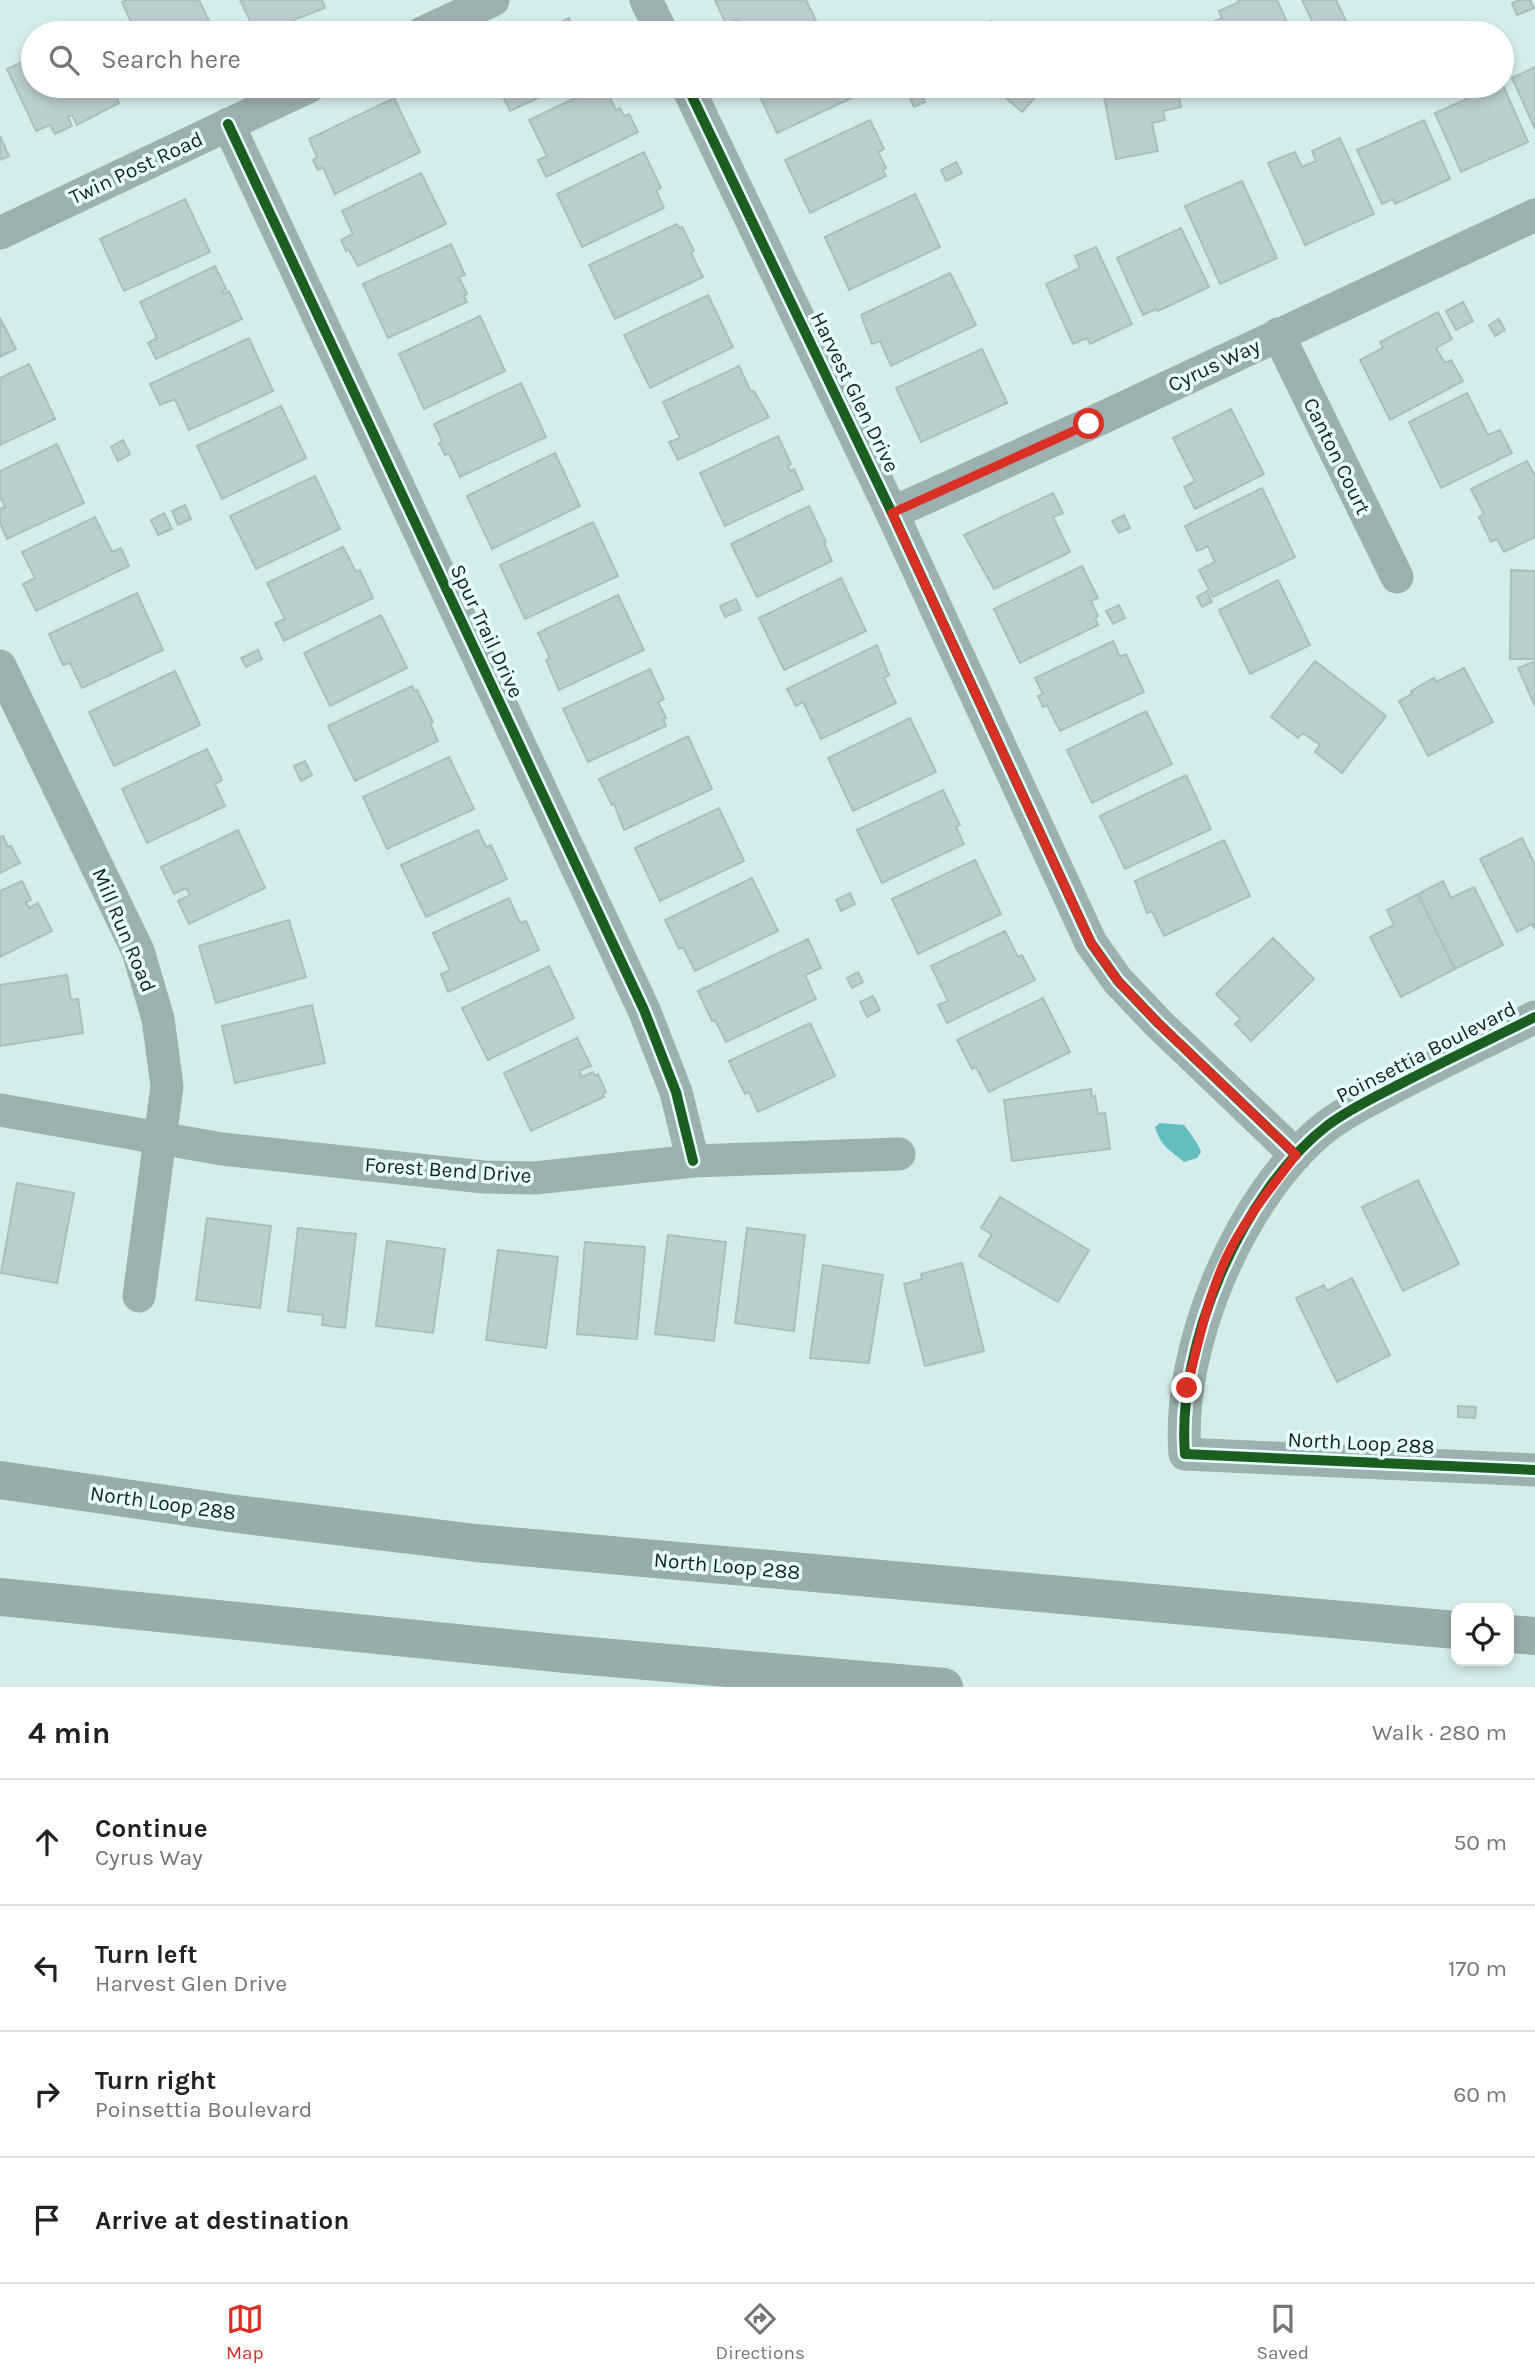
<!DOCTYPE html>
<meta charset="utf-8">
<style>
body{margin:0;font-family:Karla,sans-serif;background:#f2f2f2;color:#202124}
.controls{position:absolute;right:21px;bottom:21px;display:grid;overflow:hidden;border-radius:14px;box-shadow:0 4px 10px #0003}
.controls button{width:63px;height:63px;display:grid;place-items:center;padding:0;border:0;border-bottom:2px solid #e0e0e0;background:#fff;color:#202124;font:35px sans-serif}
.stop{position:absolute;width:21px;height:21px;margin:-16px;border:5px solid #d93025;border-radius:50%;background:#fff}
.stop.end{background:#d93025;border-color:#fff;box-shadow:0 2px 7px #0008}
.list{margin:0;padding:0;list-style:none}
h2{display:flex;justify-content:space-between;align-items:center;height:91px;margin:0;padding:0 28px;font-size:30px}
h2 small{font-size:23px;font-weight:400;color:#757577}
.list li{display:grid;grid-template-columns:46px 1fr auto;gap:21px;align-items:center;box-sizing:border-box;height:126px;padding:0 28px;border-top:2px solid #e0e0e0}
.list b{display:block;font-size:26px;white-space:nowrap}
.list p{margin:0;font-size:23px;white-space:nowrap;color:#757577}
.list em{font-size:23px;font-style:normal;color:#757577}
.icon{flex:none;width:38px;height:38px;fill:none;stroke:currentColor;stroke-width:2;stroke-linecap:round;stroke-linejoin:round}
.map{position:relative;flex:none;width:1535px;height:1687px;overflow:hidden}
.search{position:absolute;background:#fff;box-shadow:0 4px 10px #0003;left:21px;right:21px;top:21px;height:77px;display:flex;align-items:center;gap:18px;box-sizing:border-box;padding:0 24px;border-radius:38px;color:#757577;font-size:26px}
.sheet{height:595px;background:#fff}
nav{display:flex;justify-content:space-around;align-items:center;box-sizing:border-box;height:98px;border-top:2px solid #e0e0e0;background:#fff;font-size:19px;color:#757577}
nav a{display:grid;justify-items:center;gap:4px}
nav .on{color:#d93025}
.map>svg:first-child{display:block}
.water{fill:#62bebf}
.building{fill:#bbcdcd;stroke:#abbdbd;stroke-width:2}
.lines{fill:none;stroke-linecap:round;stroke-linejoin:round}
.minor{stroke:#9eafaf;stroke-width:33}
.highway{stroke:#99abab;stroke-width:38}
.cycleway-casing{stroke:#e6ffff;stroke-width:15}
.cycleway{stroke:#1b5e20;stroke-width:10}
.route{stroke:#d93025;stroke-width:9}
.labels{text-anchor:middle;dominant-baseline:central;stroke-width:7;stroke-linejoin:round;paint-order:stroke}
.street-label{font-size:21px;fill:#132323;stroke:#e6ffff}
</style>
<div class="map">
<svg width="1535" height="1687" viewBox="0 0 1535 1687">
<rect width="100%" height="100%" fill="#d5ecec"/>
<path class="water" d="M1160,1123L1184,1125C1189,1132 1199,1144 1201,1152L1197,1158L1184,1162C1169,1149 1161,1147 1155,1127Z"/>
<path class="building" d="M127,0H199L215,33H136L122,2Z
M240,0H322L325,8L291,21L293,24L280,30L278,27L266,33H256Z
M715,0H806L816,21L789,33H732L731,31L741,26L737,19L726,24Z
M1238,0H1277L1292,33H1202L1199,28L1222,18L1219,11L1239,2Z
M1302,0H1336L1349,27L1336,33H1318Z
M1520,0H1530L1534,8L1517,15L1512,3Z
M569,18L576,33H537Z
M991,21L1006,33H980Z
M33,57V86H111L119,103L77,125L72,115L68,117L72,126L55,134L50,125L36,131L7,69Z
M1535,67V129L1512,78Z
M1502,83L1528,142L1461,172L1435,113L1476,95L1472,86H1502Z
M498,86H564L510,111Z
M600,86H604L616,110L620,108L624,116L629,114L638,132L546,177L538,160L547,156L529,120Z
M755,86H851L856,96L777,133Z
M992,86H1045L1022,112Z
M1102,86H1177L1181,107L1163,111L1165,120L1152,123L1158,151L1116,159Z
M917,87L925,102L914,107L907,92Z
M394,98L420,152L335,194L323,167L318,170L313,160L317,157L309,139Z
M870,120L884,149L878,152L886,168L883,170L886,176L810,213L785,160Z
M1424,120L1450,179L1395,204L1393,199L1382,204L1357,150Z
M0,136L9,156L0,160Z
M1340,138L1374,214L1305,245L1268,163L1295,152L1302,167L1316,161L1312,151Z
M644,152L661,188L656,190L664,208L582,247L557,194Z
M956,162L962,173L946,181L941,170Z
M421,173L446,224L358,266L349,250L346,251L341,240L353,234L342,211Z
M1242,181L1277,258L1220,284L1185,206Z
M915,194L940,247L849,290L825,237Z
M185,199L210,252L124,291L100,239Z
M677,224L679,228L682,227L694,251L691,253L703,277L615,319L589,265Z
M1181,228L1209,287L1158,311L1156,309L1143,315L1117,258Z
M451,244L465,275L459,277L467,294L464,296L467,302L388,338L363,284Z
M1096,247L1132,324L1090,344L1087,338L1073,344L1046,284L1080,268L1075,256Z
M215,266L226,289L222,291L223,294L229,291L242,319L156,359L148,343L157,338L140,302Z
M950,273L976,325L891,366L880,341L872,344L861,315Z
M708,295L733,347L650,388L624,335Z
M1463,302L1473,321L1456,330L1446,311Z
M1438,312L1452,339L1436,348L1445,363L1451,360L1463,381L1390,420L1360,360L1383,348L1380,342Z
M480,316L505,371L424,409L399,354Z
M0,318L16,349L0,357Z
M1499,319L1505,330L1495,336L1489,325Z
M249,338L273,391L189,430L175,399L160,405L150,384Z
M982,349L1007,403L921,442L896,388Z
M29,364L55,419L0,445V378Z
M739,366L751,392L754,391L769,417L678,460L669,442L680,438L663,402Z
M521,383L546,437L460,477L449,453L445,455L439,443L442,441L434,424Z
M1467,393L1488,435L1500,430L1512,453L1441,488L1409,422Z
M281,406L306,458L222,499L197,446Z
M1231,409L1264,474L1195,509L1184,487L1195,481L1173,438Z
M778,436L791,464L788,466L790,471L794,469L803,489L725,526L700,473Z
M123,440L130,454L118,461L111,447Z
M57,444L84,503L7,539L0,523V509L5,507L2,499L0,500V471Z
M555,453L580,506L492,549L467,496Z
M1527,461L1535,476V537L1504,552L1497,539L1491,542L1479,517L1484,514L1471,489Z
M315,476L340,529L256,569L230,516Z
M1262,488L1295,557L1213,597L1199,570L1215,562L1208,546L1197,551L1185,526Z
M1053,493L1063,513L1053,517L1070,552L994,589L964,535Z
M185,505L191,519L178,525L172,511Z
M809,506L826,542L824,543L832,561L757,597L731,544Z
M164,513L172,529L158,535L151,520Z
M1124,515L1130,528L1119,533L1112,521Z
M95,517L112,552L121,548L129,566L36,611L23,584L35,578L22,552Z
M593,522L618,576L525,619L500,565Z
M343,547L356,572L360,570L373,598L284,641L275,623L285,619L267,583Z
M1082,566L1098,598L1091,601L1098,616L1095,618L1098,625L1020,663L994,609Z
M1511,570L1535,571V659H1510Z
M841,578L866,631L784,670L759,618Z
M1278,580L1310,645L1250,674L1219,610Z
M1207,591L1212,602L1202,607L1197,597Z
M137,593L163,650L82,688L70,663L63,665L49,634Z
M618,595L644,650L559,690L546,660L550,658L538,633Z
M736,599L741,610L725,617L720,606Z
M1119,605L1125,618L1113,624L1106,611Z
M381,615L407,668L330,706L304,653Z
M1113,641L1120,657L1126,654L1144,692L1060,731L1047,705L1043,707L1038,696L1043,694L1035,678Z
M877,645L889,675L884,678L896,703L821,739L803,702L796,706L787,689Z
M258,650L262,659L246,667L241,658Z
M1315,661L1386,716L1342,773L1315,752L1320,745L1303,733L1298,738L1271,717Z
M1533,662H1535V706L1518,668Z
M1464,668L1493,722L1428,756L1399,701L1412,694L1411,691L1434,678L1436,682Z
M650,669L664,699L658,702L666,718L663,719L666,726L588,762L563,709Z
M175,671L200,725L114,766L89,712Z
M412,686L414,691L417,690L433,722L430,723L438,741L355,781L328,726Z
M1146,711L1172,764L1092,803L1067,750Z
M910,718L936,772L853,811L828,758Z
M688,736L712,789L624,830L614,804L612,805L599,779Z
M207,749L222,780L215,784L225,806L147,843L122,789Z
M449,757L474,809L387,849L363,797Z
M305,761L312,775L301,781L294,766Z
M1186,775L1211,829L1125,869L1100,816Z
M943,790L960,825L956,827L964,844L882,883L857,830Z
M719,808L744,861L660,901L635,848Z
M238,830L265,888L189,924L178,901L190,895L186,888L174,894L161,867Z
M478,830L486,847L491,845L507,879L426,917L401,865Z
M3,836L8,847L11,846L20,863L0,873V837Z
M1522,838L1535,865V929L1532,924L1517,932L1480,859Z
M1224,840L1250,896L1164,936L1152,911L1147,913L1135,881Z
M975,860L1001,914L918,954L892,899Z
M752,878L778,931L695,971L683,947L679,949L665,920Z
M22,881L31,900L26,902L29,908L38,903L52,931L0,957V891Z
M1443,881L1451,898L1474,887L1503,945L1455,969L1418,894Z
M850,893L855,904L841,911L836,900Z
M1418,894L1455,969L1401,997L1370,937L1394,925L1387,910Z
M509,898L520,923L526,921L539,950L448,992L441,974L450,970L433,933Z
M289,920L306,977L216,1003L199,946Z
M1005,931L1018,957L1022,955L1035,980L947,1023L938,1005L948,1001L931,966Z
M1273,938L1314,979L1251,1041L1235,1024L1241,1019L1216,994Z
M808,939L821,968L805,975L816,999L726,1042L715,1020L712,1021L698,991Z
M549,966L574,1018L488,1060L462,1008Z
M858,972L863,982L852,988L847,978Z
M67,975L71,1000L78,999L83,1033L0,1046V985Z
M873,996L880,1010L867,1017L860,1002Z
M1043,998L1070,1052L989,1092L976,1067L972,1069L957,1040Z
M312,1005L325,1063L235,1083L222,1026Z
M810,1023L835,1076L758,1112L749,1092L745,1094L729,1061Z
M577,1038L591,1066L579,1071L582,1077L593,1072L595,1076L598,1074L606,1092L603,1094L604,1097L531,1131L504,1073Z
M1091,1089L1092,1097L1095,1096L1098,1114L1105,1113L1110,1149L1012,1161L1004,1100Z
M1418,1180L1459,1264L1403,1291L1362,1207Z
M17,1183L74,1193L57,1283L1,1273Z
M1000,1197L1089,1250L1058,1302L979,1256L992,1234L981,1228Z
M207,1218L271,1226L260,1308L196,1300Z
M298,1228L356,1234L345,1328L322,1325L323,1315L288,1311Z
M747,1228L805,1235L794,1331L735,1323Z
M668,1235L726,1242L714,1341L655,1334Z
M387,1241L445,1249L433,1333L376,1326Z
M585,1242L645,1247L637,1339L577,1334Z
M498,1250L558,1257L546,1348L486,1340Z
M962,1263L984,1351L925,1366L904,1284L922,1279L921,1274Z
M823,1265L883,1275L869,1363L810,1358Z
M1352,1278L1390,1355L1337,1382L1296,1298L1324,1285L1327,1291Z
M1458,1406L1476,1407L1475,1418L1458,1417Z"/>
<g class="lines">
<path class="minor" d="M646,0L662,33
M422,33L493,0
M687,86L892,513L1091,943L1118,981L1158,1023L1296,1155
M228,124L644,1010L676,1092L693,1161
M0,233L310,86
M1278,334L1397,577
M892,513L1089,424L1535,215
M0,666L138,951L158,1019L167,1086L139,1296
M1535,1017C1491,1039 1446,1060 1402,1083C1377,1096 1351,1108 1328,1125C1242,1191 1176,1346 1185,1454L1535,1470
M0,1110L222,1149L484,1177L535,1178L693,1161L899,1154"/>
<path class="highway" d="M0,1480L229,1513L476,1543L1456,1630
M0,1597L566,1654L944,1687
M1509,1634L1535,1636"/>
<defs>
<path id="cycleway" d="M687,86L892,513L1091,943L1118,981L1158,1023L1296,1155
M228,124L644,1010L676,1092L693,1161
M1535,1017C1491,1039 1446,1060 1402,1083C1377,1096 1351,1108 1328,1125C1242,1191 1176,1346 1185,1454L1535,1470"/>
</defs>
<use href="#cycleway" class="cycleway-casing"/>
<use href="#cycleway" class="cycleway"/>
</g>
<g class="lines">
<path class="route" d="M1089,424L892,513L1091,943L1118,981L1158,1023L1296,1155C1271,1188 1244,1220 1226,1258C1207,1299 1198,1345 1187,1388"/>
</g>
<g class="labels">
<g class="street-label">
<text transform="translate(136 168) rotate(-25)">Twin Post Road</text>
<text transform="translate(1214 365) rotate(-25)">Cyrus Way</text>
<text transform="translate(855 392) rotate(64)">Harvest Glen Drive</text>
<text transform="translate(1337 456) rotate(64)">Canton Court</text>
<text transform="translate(487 631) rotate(65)">Spur Trail Drive</text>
<text transform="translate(124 930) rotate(67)">Mill Run Road</text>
<text transform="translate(1426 1052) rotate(-27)">Poinsettia Boulevard</text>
<text transform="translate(448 1170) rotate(4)">Forest Bend Drive</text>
<text transform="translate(1361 1443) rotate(3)">North Loop 288</text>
<text transform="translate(163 1503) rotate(8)">North Loop 288</text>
<text transform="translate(727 1566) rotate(5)">North Loop 288</text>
</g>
</g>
</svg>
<div class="controls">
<button><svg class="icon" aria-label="locate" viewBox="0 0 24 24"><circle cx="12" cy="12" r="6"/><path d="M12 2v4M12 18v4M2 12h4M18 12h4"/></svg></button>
</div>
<div class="stop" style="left:1089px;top:424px"></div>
<div class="stop end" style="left:1187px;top:1388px"></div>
<div class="search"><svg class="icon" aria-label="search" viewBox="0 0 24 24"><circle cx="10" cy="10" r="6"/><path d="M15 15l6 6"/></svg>Search here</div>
</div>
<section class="sheet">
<h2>4 min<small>Walk · 280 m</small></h2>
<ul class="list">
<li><svg class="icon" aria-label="ahead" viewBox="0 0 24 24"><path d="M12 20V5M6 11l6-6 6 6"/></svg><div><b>Continue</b><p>Cyrus Way</p></div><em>50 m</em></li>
<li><svg class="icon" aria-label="left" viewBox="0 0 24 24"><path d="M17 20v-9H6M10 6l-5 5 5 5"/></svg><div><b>Turn left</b><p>Harvest Glen Drive</p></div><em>170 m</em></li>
<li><svg class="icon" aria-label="right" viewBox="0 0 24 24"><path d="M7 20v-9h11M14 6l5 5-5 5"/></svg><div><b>Turn right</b><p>Poinsettia Boulevard</p></div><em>60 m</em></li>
<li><svg class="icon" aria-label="arrive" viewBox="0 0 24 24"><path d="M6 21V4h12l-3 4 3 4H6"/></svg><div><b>Arrive at destination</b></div></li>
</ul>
</section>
<nav>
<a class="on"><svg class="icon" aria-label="map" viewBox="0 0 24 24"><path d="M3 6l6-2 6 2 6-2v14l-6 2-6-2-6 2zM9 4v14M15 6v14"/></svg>Map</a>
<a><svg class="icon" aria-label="directions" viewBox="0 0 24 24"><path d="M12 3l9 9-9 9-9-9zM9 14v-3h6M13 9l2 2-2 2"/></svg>Directions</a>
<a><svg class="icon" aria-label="saved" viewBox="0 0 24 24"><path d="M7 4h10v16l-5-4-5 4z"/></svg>Saved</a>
</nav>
